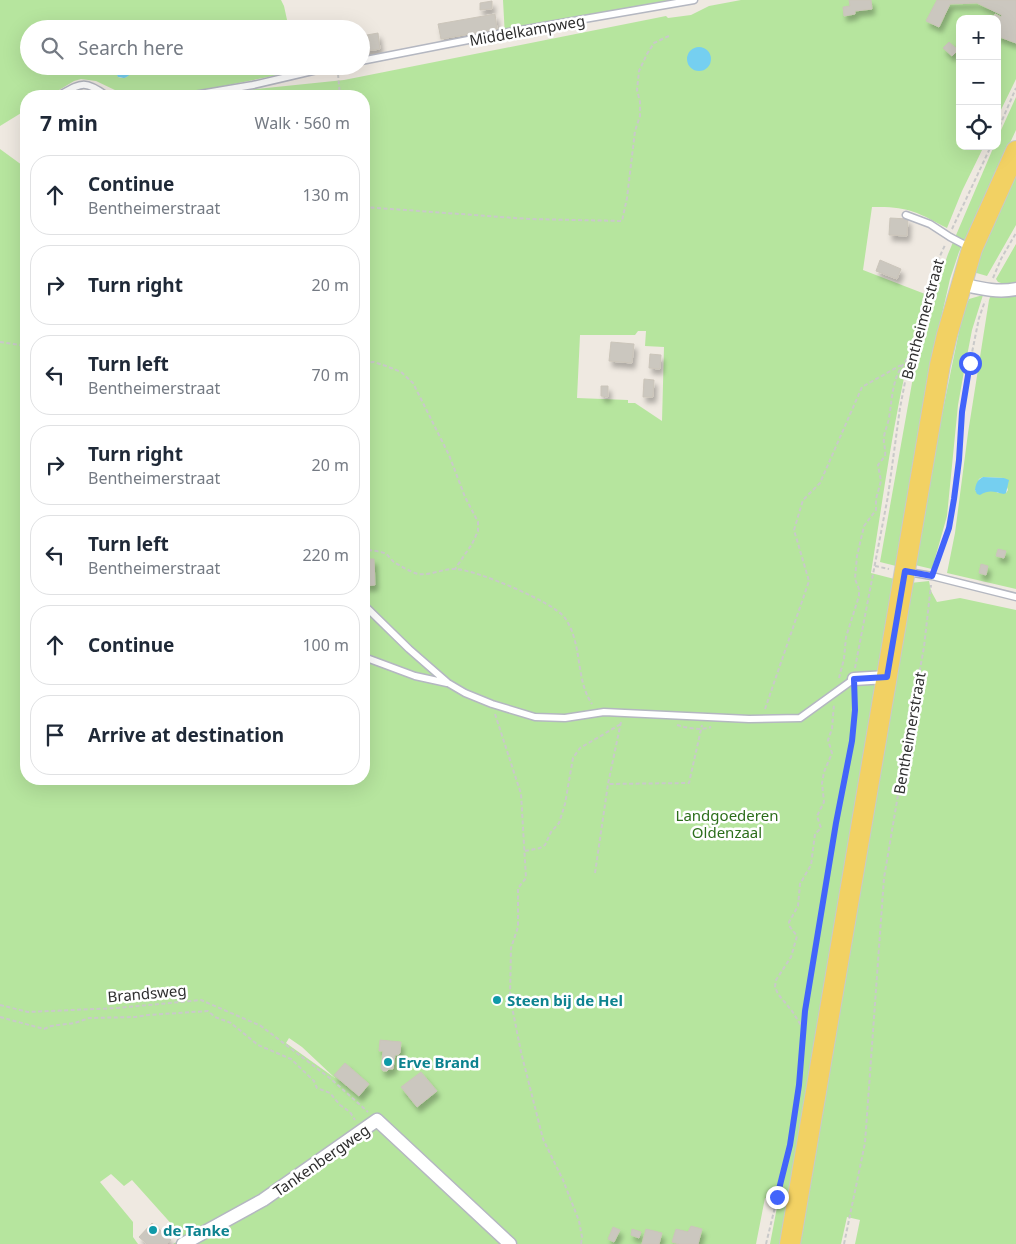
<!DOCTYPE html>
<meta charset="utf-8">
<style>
body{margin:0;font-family:"Noto Sans",sans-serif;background:#f6f6f7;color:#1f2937}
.controls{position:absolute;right:15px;top:15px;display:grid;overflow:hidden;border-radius:10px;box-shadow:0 5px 20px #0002}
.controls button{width:45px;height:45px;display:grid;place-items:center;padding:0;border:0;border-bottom:1px solid #e0e1e3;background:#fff;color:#1f2937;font:25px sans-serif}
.stop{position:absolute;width:15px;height:15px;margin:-11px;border:4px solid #4264fb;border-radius:50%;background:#fff}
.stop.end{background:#4264fb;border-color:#fff;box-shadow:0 1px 5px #0008}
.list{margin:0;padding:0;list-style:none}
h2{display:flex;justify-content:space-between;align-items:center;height:65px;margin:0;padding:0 20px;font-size:21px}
h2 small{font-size:16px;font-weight:400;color:#747a83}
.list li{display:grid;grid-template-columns:32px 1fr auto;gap:15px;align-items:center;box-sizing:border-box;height:80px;margin:0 10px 10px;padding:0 10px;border:1px solid #e0e1e3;border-radius:20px}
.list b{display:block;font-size:19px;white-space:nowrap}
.list p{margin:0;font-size:16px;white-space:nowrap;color:#747a83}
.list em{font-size:16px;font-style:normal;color:#747a83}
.icon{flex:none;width:28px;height:28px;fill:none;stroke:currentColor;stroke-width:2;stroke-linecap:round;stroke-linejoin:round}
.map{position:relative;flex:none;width:1016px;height:1244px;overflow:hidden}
.search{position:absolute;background:#fff;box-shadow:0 5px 20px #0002;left:20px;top:20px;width:350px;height:55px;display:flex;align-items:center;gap:12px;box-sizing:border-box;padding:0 18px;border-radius:28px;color:#747a83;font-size:19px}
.panel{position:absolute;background:#fff;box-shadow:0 5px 20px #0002;left:20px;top:90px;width:350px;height:695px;border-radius:20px}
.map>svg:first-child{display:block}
.green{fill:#b6e59e;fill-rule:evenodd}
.water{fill:#75cff0}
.building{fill:#cbc7bf;stroke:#cbc5ba;filter:url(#shadow)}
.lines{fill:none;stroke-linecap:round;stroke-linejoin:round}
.lane-casing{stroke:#b4b7c1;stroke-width:9}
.street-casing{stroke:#b4b7c1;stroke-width:15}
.primary-casing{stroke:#c9c9c9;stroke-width:22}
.path{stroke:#c9c9c9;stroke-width:2;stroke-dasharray:4 2.5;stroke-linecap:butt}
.lane{stroke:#fff;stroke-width:6}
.street{stroke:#fff;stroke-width:12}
.primary{stroke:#f2d163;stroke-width:20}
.route{stroke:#4264fb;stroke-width:6}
.culture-dot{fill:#0f9aa8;stroke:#fff;stroke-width:2}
.labels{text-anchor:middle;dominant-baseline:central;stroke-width:5;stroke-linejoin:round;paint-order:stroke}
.street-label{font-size:15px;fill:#2e2e2e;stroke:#fff}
.park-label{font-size:15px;fill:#2c6e1b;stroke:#fff}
.culture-label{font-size:15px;font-weight:bold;fill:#0d838f;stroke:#fff;text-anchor:start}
</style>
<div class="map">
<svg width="1016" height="1244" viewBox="0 0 1016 1244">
<defs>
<filter id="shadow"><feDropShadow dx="3" dy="5.5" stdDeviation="2.5" flood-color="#0004"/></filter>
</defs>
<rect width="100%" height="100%" fill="#efe9e1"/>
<path class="green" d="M0,0H281L284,6L289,29H29V66H116L115,68L118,77L121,78L127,77L131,68L130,66H297L298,71L188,93L119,92L96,81L81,79L74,81L49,96H26V110L0,126Z
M503,0H680L505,37Z
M741,0H1016V79L997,118V19H960V146H984L962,191L947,228C917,212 908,206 872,207L863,270L925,294C898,385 886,479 871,573L910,583L929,581L931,591L937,602L960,598L1016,610V1244H855L860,1220L847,1217L841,1244H770L778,1202L765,1198L756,1244H173L184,1238L132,1180L124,1186L111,1174L100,1182L133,1222V1237L138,1244H0V149L26,168V779H364V96H197L208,94L344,80L666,16L668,18L691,15L709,6ZM638,331H646L645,346L664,347L662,421L635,403H628V400L577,398L580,335H635ZM289,1038L302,1047L335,1078L286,1043Z
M1016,97V130L959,252L950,279L930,367L896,566L880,562L917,355L925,320L948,254L994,146H997V139Z
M1016,173V225L987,276L973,272Z
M1016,244V283L1010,286L998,282L996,279Z
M1016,294V589L947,573L955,533L968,433L989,300L991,295ZM983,477L1004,478L1008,490L1006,493H998L993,490L975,491L979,479Z
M983,295L972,330L963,377L958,405L947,516L932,569L915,565L940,424L963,312L969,299Z"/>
<path class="water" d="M687 59a12 12 0 1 1 24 0a12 12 0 1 1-24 0Z
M116,66H130C132,72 130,76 124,78L118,77L115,71Z
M983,477L1004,478L1009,480L1006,493L1004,494C994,492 990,489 980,495L977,494L975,490C976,484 977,480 983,477Z"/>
<path class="building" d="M849,0H871L872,9L855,11V14L844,16L843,7L850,6Z
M937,0H1016V43L997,36V19H993L995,14L1001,17L1002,15L977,3L950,4L939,27L926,21Z
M492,1V9L480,10V3Z
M495,14L497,29L441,39L438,24Z
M378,33L380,49L361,52V36Z
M949,42L958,50L952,56L943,48Z
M81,88L86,96H72L76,94L75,92Z
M890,218L908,219L907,236L889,235Z
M880,260L901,269L897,279L876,271Z
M611,342L634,344L632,363L609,361Z
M650,354L661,355L660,369L649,368Z
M644,379L654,380L653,397H643Z
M601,386H608V397L601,396Z
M998,549L1006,551L1004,558L996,556Z
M364,559H374L375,585L364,586Z
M981,564L988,566L986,575L979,573Z
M380,1040L401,1042L400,1053L398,1055H395L393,1069H389L387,1071H383L381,1068L383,1051H379Z
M345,1063L369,1084L359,1096L334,1075Z
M421,1072L437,1091L417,1107L401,1087Z
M152,1223L171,1240L167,1244H147L139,1237Z
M691,1226L702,1229L698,1244H679L672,1242L676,1229L688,1232Z
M613,1227L620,1230L614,1242L608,1239Z
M632,1229L641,1232L639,1238L631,1235Z
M646,1229L662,1233L659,1244H642Z"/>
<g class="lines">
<defs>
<path id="lane" d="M361,61L509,32L694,0
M58,96C81,83 84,79 107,96
M188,96L253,85L334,66
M26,119L25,123L26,135
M906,215L930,224L950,237L969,247
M908,572L932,576L1016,597
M364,605L409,649L448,683L465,693L492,704L535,717L565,718L604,712L749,719L800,718L854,679
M364,657L415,676L447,683"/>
<path id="street" d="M961,284C979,288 997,293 1016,289
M854,679L887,677
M183,1244L263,1200L377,1120L510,1244"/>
<path id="primary" d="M790,1244L940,365L947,335L972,249L1016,151"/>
</defs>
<use href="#lane" class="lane-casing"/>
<use href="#street" class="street-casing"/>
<use href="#primary" class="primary-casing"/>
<path class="path" d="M338,74L340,96
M997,132L1016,88
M364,207L529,219L622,221L627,198L635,131L640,116V102L637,90L639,71L647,54L654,43L671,35
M952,229L991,146
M993,278L1001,259L1016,233
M0,342L26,346
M911,355L935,267L945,245
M364,363L374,362L386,366L401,372L413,383L449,455L465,497L478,522V531L472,544L455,569
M364,475L368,550L364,552
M368,550C374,551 381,551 386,554C389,556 391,560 394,562C400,566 411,572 418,574C431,576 443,568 456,569C476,570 554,602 565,618C583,644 575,679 592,704
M875,566L889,569
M934,568L949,527L954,499L959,460L964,392L979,318L985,301
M855,668L888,496L900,408L910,356
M839,678L844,659L846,637L859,596V589L855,579L857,556L864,526L876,510V499L881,481L878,465L885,456C886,449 883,443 884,437C885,430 888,424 889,418C893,393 892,375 910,356
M765,709L809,581L794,530L803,500L820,483L862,387L901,365
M495,714L521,794L526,878L518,888V927L511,948L510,997L521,1052L543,1139L563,1180L579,1221L582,1237L581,1244
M621,722L608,784L689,783L702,725
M677,725C687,728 701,731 711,727
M525,851L540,848L545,845L551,832L559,823L565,804L573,758L580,748L621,724
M595,873L608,784
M0,1005L28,1012L117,1008L201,1000L261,1026L331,1079L368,1112
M0,1017L44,1029L51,1026L75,1023L89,1018L135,1017L148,1015L208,1011L215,1017L231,1023L258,1045L291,1059L314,1081L317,1088L330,1093L340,1105L350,1112L355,1120
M804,1030L792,1011L778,994L775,987L776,980L791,957L797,936L790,927L789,922L798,906L800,884L811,865L815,834L821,828L817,816L824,802L822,783L824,772L832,753L828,740L832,729L834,704
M766,1244L790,1145L799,1085L805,1011L836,823L852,741L855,710L854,691
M844,1244L865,1143L884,878L910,724L924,647L931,585"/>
<use href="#lane" class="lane"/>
<use href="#street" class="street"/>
<use href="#primary" class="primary"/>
</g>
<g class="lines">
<path class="route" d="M777,1197L790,1145L799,1085L805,1011L836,823L852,741L855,710L854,679L887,677L905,571L932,576L949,528L954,499L959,460L962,412L970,363"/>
</g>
<g class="culture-dot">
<circle cx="497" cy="1000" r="5"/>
<circle cx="388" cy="1062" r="5"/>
<circle cx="153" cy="1230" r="5"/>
</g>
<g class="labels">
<g class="street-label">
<text transform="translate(527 30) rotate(-10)">Middelkampweg</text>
<text transform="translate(922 319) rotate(-75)">Bentheimerstraat</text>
<text transform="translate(909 733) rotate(-80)">Bentheimerstraat</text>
<text transform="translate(147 993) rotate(-5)">Brandsweg</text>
<text transform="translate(321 1160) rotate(-35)">Tankenbergweg</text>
</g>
<g class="park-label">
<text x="727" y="815">Landgoederen<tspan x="727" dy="17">Oldenzaal</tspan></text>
</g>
<g class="culture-label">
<text x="507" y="1000">Steen bij de Hel</text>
<text x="398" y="1062">Erve Brand</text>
<text x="163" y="1230">de Tanke</text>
</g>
</g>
</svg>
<div class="controls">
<button>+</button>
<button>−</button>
<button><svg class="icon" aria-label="locate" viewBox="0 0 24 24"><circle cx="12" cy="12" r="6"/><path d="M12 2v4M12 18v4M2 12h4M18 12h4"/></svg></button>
</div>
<div class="stop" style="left:970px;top:363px"></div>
<div class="stop end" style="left:777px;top:1197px"></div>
<div class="search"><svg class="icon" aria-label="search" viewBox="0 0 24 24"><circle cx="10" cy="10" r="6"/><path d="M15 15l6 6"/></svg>Search here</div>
<section class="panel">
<h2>7 min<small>Walk · 560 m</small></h2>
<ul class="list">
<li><svg class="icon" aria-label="ahead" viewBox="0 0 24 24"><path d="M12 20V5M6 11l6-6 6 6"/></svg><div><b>Continue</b><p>Bentheimerstraat</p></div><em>130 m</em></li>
<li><svg class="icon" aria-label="right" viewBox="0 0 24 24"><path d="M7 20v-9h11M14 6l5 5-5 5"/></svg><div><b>Turn right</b></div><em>20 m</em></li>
<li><svg class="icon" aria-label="left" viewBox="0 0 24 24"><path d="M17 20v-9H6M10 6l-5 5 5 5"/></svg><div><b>Turn left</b><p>Bentheimerstraat</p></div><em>70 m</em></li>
<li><svg class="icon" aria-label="right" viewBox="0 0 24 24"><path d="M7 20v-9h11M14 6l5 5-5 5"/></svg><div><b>Turn right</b><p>Bentheimerstraat</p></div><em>20 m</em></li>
<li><svg class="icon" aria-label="left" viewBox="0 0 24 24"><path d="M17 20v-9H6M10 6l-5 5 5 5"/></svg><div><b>Turn left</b><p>Bentheimerstraat</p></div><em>220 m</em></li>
<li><svg class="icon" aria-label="ahead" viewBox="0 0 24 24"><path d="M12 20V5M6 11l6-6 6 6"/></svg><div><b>Continue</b></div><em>100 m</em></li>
<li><svg class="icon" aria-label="arrive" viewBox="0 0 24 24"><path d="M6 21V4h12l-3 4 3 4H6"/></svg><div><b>Arrive at destination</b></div></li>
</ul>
</section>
</div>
